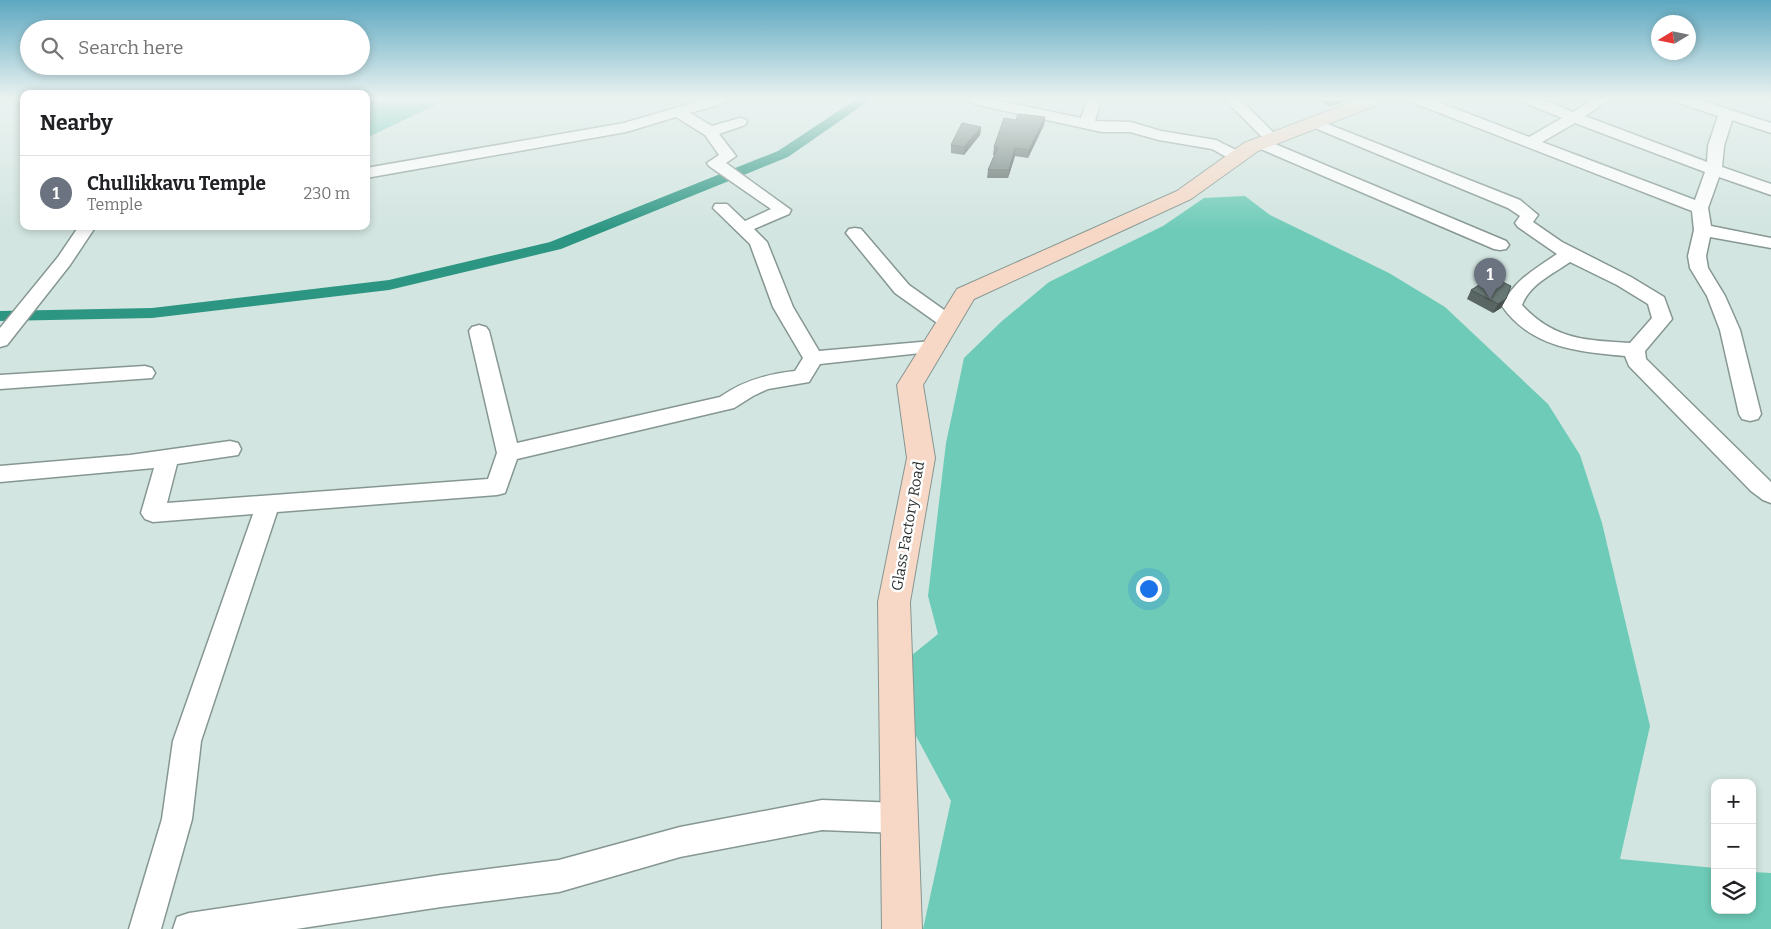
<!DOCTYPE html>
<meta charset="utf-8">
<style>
body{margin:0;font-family:Bitter,serif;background:#f2f2f2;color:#202124}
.controls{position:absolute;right:15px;bottom:15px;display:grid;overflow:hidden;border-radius:10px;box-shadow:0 2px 8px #0003}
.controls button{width:45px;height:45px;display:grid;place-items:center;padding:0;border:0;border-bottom:1px solid #e0e0e0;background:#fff;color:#202124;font:25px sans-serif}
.compass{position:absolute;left:1651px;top:15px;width:45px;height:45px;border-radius:50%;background:#fff;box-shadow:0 2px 8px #0003;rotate:260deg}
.you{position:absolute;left:1148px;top:588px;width:18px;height:18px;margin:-12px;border:4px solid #fff;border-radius:50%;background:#1a73e8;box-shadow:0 0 0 8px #1a73e833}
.badge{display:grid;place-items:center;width:32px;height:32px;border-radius:50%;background:#111827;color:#fff;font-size:16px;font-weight:700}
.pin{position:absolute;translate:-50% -41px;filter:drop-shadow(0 1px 2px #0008)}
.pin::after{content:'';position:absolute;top:26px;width:18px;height:15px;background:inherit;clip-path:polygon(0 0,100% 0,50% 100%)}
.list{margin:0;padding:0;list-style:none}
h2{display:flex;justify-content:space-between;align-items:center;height:65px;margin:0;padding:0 20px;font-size:21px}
h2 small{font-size:16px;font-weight:400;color:#757577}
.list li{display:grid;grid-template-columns:32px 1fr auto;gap:15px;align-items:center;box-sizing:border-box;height:75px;padding:0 20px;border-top:1px solid #e0e0e0}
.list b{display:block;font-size:19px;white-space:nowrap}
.list p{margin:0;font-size:16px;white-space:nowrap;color:#757577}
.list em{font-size:16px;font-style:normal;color:#757577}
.icon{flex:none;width:28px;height:28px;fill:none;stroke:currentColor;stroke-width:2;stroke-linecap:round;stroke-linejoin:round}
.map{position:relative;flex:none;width:1771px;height:929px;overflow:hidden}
.search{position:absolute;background:#fff;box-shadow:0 2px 8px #0003;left:20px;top:20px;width:350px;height:55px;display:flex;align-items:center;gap:12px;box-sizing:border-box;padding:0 18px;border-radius:28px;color:#757577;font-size:19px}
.panel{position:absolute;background:#fff;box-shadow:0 2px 8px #0003;left:20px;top:90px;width:350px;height:140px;border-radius:10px}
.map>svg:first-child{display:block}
.green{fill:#6dcbb7}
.forest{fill:#60c3af}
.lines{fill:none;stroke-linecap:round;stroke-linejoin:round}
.canal{fill:#2c9683;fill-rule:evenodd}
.street-casing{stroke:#869792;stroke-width:3}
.secondary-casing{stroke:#869792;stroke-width:2}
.street{fill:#fff;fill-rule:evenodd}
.secondary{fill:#f7d8c6;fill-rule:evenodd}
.wall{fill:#596663}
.shaded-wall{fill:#485350}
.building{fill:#677773;stroke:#485350}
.labels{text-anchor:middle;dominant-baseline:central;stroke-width:5;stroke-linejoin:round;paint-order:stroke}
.street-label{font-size:15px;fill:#29302e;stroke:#fff}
</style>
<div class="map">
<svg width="1771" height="929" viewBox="0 0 1771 929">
<rect width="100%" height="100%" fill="#d2e5e0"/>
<path class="green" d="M1245,196L1270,215L1389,273L1445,307L1548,404L1580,455L1602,523L1650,726L1620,859L1715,868V910H1752V872L1771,873V929H923L951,801L915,734L896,668L938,634L928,596L946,443L964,358L1002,321L1049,282L1163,226L1204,198Z"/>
<path class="forest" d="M366,100H446L366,138Z"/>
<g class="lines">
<path class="canal" d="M855,100H870L788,157L561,249L389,290L152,318L0,321V311L152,308L389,280L550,242L778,151Z"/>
<defs>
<path id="street" d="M703,100H727L725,103L690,113L712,126L740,118L745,119L747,122L745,125L719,134L736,156L726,163L791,210L789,214L754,229L767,242L793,307L819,351L932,341L939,343L942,347L939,351L820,364L809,382L768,389L753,396L734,408L517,459L505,493L497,495L277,512L201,741L192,819L161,929H129L162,819L173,741L253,514L153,522L145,519L141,513L154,468L0,482V466L130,455L230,441L238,443L241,449L238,455L177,464L167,503L488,479L497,453L469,331L472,327L479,325L486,327L489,331L517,443L720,397C743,381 767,374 795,371L803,358L773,307L750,244L713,208L715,204H727L745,221L771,209L709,166L707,163L719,155L705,135L676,117L626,132L366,178V168L624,123Z
M967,100H996L1081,118L1087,100H1101L1095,121L1131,122L1161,131L1216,140L1244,154L1246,157L1244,160H1232L1212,149L1159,140L1130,132H1102L974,104Z
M1225,100H1241L1281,140L1275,144L1506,241L1509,245L1506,249L1500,250L1494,249L1256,147L1253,144L1256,141L1265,140Z
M1412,100H1433L1529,137L1562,118L1525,103L1523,100H1544L1573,112L1592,100H1610L1585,116L1707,162L1708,146L1718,116L1679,103L1677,100H1700L1771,123V133L1732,120L1724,146L1722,167L1771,184V195L1719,177L1708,208L1711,226L1771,238V248L1710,237L1706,256L1708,268L1725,296L1740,330L1761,414L1758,419L1750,421L1742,419L1739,414L1720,330L1707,296L1690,268L1688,256L1694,230L1692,211L1414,103ZM1575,123L1705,172L1695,200L1542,142Z
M1315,119L1520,200L1538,215L1533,222L1562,242L1631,277L1664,297L1672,319L1645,351L1646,359L1771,482V503L1763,500L1751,491L1629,366L1625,356C1579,352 1531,348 1502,306C1513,281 1535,269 1557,254L1518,227L1515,223L1520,216L1508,208L1310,126L1308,123L1310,120ZM1570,262L1617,285L1648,304L1652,318L1630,343C1586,340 1554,340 1522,305C1530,284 1553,274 1570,262Z
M79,226H96L70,265L7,345L0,347V328L58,257Z
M855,228L861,229L909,285L954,317L957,321L954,325L947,327L940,325L895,293L846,233L849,229Z
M145,366L152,368L155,373L152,378L0,389V375Z
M822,800L898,803L909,808L913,818L909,828L898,833L822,830L680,857L559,892L441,907L296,929H173L177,917L189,913L441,875L559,860L680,827Z"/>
<path id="secondary" d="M1357,100H1383L1380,104L1258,151L1191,199L974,299L923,385L935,458L910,602L922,929H882L878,602L907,458L897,385L957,289L1177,191L1244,143Z"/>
</defs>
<use href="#street" class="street-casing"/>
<use href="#secondary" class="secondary-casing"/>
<use href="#street" class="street"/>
<use href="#secondary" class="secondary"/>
</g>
<path class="wall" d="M1316,100H1350L1330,106Z
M1045,117L1044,125L1028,158L1015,156L1008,178H987L988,170L995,155H993L994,147Z
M981,127L980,135L964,155L951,153V145Z
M1471,290L1506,299L1501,308L1493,313L1467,299Z"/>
<path class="shaded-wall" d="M1332,100H1350L1330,106Z
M1045,117L1044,125L1028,158L1029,150Z
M981,127L980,135L964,155V147Z
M1015,148V156L1008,178L1009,170Z
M1506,299L1501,308L1493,313L1498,304Z"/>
<path class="building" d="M1018,114L1045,117L1029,150L1015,148L1009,170H988L998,147H994L1004,118L1016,120Z
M962,123L981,127L964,147L951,145Z
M1492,277L1511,286L1506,299L1498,304L1471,290Z"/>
<linearGradient id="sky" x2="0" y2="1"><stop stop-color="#5da8c0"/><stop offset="0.43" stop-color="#ebf3f1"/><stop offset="1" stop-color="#ebf3f1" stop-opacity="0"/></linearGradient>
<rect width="1771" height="230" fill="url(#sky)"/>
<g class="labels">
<g class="street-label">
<text transform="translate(908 526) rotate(-80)">Glass Factory Road</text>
</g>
</g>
</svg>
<div class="controls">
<button>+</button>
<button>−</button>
<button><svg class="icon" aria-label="layers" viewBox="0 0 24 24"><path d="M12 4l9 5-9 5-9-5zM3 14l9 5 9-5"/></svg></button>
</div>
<svg class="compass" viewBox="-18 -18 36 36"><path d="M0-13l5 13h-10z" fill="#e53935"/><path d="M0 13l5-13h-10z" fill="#757577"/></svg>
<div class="you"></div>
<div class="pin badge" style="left:1490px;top:299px;background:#6b7280">1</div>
<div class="search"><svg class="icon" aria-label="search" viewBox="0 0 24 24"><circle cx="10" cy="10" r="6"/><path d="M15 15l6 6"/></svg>Search here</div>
<section class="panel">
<h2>Nearby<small></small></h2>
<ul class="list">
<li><span class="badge" style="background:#6b7280">1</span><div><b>Chullikkavu Temple</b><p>Temple</p></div><em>230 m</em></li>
</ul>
</section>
</div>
